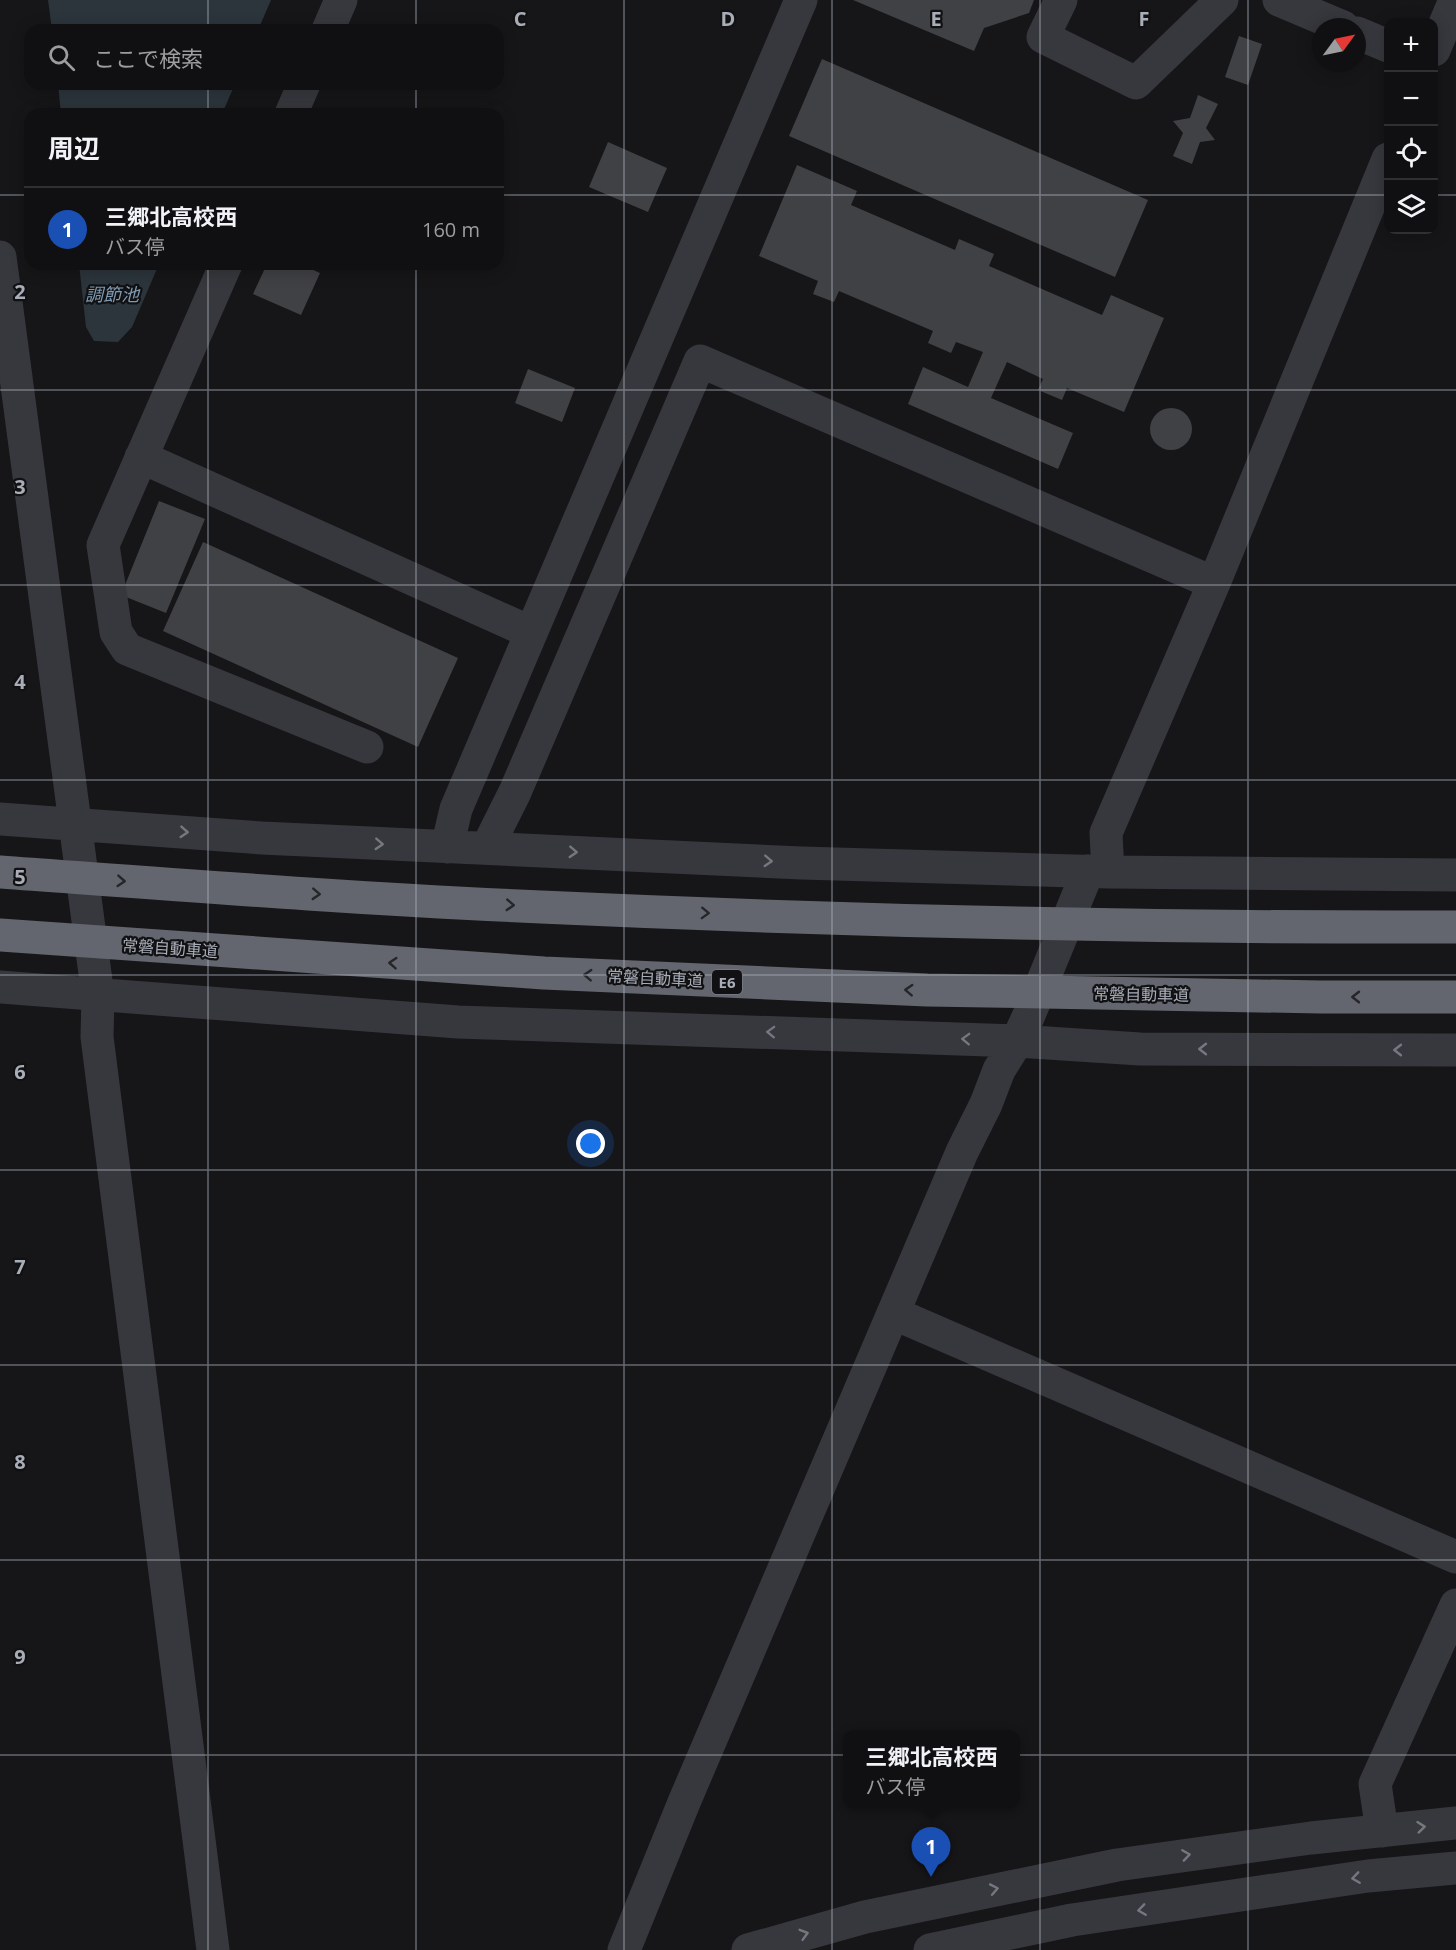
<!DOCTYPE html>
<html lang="ja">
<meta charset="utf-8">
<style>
body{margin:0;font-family:"Open Sans","Noto Sans JP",sans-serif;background:#19191b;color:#f1f3f6}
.controls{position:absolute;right:18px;top:18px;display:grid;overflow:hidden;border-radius:12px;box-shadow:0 3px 15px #0003}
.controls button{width:54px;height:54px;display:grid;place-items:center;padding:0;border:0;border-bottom:2px solid #303032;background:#101012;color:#f1f3f6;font:30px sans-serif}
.compass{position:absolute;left:1312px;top:18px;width:54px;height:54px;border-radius:50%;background:#101012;box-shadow:0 3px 15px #0003;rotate:57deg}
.you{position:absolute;left:591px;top:1144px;width:21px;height:21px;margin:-15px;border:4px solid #fff;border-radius:50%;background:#1a73e8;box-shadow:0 0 0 9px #1a73e833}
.badge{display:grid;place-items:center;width:39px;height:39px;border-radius:50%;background:#f2b134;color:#fff;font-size:20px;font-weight:700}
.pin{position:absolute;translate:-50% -50px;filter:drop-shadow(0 2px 3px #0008)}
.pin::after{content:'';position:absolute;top:32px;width:21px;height:18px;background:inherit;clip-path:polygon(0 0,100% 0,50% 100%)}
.popup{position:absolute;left:843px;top:1730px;width:177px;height:78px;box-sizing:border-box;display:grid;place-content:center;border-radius:12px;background:#101012;filter:drop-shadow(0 2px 4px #0005);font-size:20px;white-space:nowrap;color:#9c9d9f}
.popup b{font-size:22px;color:#f1f3f6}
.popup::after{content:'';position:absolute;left:50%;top:100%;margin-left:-12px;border:12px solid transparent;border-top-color:#101012}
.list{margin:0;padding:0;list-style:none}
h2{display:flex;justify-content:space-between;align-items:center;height:78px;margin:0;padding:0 24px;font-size:26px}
h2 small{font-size:20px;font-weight:400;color:#9c9d9f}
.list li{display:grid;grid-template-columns:39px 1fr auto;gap:18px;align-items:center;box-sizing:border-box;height:84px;padding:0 24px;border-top:2px solid #303032}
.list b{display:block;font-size:22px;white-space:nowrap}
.list p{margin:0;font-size:20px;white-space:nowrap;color:#9c9d9f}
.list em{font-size:20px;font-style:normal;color:#9c9d9f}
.icon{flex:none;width:33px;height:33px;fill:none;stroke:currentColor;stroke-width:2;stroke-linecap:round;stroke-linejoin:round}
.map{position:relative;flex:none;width:1456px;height:1950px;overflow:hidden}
.search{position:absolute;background:#101012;box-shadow:0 3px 15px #0003;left:24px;top:24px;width:480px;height:66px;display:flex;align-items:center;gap:15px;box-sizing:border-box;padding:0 21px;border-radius:18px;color:#9c9d9f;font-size:22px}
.panel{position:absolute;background:#101012;box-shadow:0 3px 15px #0003;left:24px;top:108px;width:480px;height:162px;border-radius:18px}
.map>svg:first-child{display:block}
.water{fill:#2c353c}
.building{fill:#404145}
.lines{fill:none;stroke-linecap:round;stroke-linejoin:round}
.minor{stroke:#37383d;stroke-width:33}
.highway-bridge{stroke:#63666e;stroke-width:33}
.oneway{stroke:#757881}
.oneway2{stroke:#26262a}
.grid{fill:none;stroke:#a8adb8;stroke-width:1.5;stroke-opacity:0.55}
.labels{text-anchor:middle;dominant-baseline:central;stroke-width:4.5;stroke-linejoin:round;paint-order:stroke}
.shield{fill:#111113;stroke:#7b7e86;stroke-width:1.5}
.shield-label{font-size:15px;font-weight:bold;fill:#a8adb8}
.street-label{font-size:16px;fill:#a8adb8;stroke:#111113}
.water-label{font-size:18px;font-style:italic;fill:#7f9bb3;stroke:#111113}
.grid-label{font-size:20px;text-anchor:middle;font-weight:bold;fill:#a8adb8;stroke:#111113;stroke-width:4.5;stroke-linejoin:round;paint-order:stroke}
</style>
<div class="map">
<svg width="1456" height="1950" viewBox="0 0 1456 1950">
<rect width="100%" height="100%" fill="#161618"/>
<path class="water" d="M48,0H271L258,30H52Z
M58,84H235L222,114H61Z
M79,264H159L132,327L118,342L94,341L86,327Z"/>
<path class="building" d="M853,0H1034L1029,13L984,28L974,51Z
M1239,36L1262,44L1248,85L1225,77Z
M822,59L1148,200L1115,277L789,136Z
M1198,95L1218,104L1206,128L1215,140L1200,142L1192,164L1173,156L1183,133L1173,121L1190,118Z
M608,142L667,168L648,212L589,187Z
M797,165L857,191L851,205L955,250L959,239L994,254L989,266L1102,315L1111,295L1164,318L1124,412L1067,388L1062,400L1038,390L1043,379L1007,362L991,398L1073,433L1058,469L908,404L923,367L968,387L983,352L956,342L951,353L928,343L933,331L839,291L834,302L813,294L818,281L759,256Z
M267,264H300L320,273L301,315L253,294Z
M528,369L575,388L562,422L515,403Z
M1150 429a21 21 0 1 1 42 0a21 21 0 1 1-42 0Z
M159,501L205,519L166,613L121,595Z
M203,542L458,658L418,747L163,631Z"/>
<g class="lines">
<path class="minor" d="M1061,0L1043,37L1136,83L1222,0
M1279,0L1343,27
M328,30L341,0
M1357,33L1388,46
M1434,50L1455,0
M291,114L304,84
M0,257L98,996L97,1037L213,1950
M226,264L103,545L116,632L127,649L367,747
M141,457L530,632
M0,819L262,838L802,863L1108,872L1456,875
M447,847L456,809L801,0
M487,848L515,792L700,361L1214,583
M1108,872L1106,833L1214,583L1388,159
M0,987L458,1022L1017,1041L1140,1049L1456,1050
M893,1313L1456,1557
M1382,1831L1375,1784L1456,1605
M624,1950L685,1800L962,1152L986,1104L999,1070L1017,1041L1029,1015L1088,871
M748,1950L865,1917L1117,1865L1311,1838L1456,1823
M930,1950L1072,1920L1368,1876L1456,1868"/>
<path class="highway-bridge" d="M0,872C180,885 360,899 541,907C846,921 1151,928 1456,927
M0,935L544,973L927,990L1321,997H1456"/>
</g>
<defs><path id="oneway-chevron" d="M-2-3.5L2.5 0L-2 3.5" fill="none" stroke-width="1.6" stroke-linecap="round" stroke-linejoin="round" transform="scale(1.5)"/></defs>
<g class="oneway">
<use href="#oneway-chevron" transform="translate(184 832) rotate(4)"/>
<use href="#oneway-chevron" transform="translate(379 844) rotate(3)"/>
<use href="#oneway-chevron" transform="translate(573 852) rotate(3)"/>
<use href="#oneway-chevron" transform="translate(768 861) rotate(3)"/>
<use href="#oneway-chevron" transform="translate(771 1032) rotate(-178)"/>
<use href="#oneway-chevron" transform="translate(966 1039) rotate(-178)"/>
<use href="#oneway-chevron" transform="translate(1203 1049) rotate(-180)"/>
<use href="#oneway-chevron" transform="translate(1398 1050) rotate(-180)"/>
<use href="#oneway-chevron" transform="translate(1421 1827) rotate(-6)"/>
<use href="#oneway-chevron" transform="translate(1186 1855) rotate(-8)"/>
<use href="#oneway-chevron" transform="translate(1356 1878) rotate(172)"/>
<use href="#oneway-chevron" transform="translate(994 1889) rotate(-11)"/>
<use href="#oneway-chevron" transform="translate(1142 1910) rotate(172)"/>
<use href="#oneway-chevron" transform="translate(804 1934) rotate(-16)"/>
</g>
<g class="oneway2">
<use href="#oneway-chevron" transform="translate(121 881) rotate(4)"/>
<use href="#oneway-chevron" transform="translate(316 894) rotate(3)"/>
<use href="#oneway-chevron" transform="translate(510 905) rotate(3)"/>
<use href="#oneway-chevron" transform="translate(705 913) rotate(2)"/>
<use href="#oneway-chevron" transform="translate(393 963) rotate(-176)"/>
<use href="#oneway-chevron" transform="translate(588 975) rotate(-177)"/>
<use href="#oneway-chevron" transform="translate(909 990) rotate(-177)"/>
<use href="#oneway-chevron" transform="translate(1356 997) rotate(180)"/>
</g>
<path class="grid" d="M208,0V30M416,0V30M624,0V1950M832,0V1950M1040,0V1950M1248,0V1950M208,84V114M416,84V114M0,195H30M498,195H1388M1434,195H1456M208,264V1950M416,264V1950M0,390H1456M0,585H1456M0,780H1456M0,975H1456M0,1170H1456M0,1365H1456M0,1560H1456M0,1755H1456"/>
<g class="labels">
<rect class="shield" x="712" y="970" width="30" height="24" rx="4.5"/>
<g class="shield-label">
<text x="727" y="982">E6</text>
</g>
<g class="street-label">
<text transform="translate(170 948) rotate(4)">常磐自動車道</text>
<text transform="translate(655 978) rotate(3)">常磐自動車道</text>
<text transform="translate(1141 994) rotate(1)">常磐自動車道</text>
</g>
<g class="water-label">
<text x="112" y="294">調節池</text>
</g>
</g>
<g class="grid-label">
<text x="520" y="26">C</text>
<text x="728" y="26">D</text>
<text x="936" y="26">E</text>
<text x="1144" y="26">F</text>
<text x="20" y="299">2</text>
<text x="20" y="494">3</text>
<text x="20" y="689">4</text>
<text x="20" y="884">5</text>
<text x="20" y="1079">6</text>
<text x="20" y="1274">7</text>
<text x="20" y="1469">8</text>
<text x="20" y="1664">9</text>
</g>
</svg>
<div class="controls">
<button>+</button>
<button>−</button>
<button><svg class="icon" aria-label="locate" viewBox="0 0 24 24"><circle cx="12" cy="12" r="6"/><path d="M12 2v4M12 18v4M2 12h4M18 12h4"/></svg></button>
<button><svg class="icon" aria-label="layers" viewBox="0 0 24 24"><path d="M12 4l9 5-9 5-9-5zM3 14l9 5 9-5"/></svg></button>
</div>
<svg class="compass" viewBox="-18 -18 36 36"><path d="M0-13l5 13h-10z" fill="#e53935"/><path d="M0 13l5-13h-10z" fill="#9c9d9f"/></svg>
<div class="you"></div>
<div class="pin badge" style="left:931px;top:1877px;background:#1a4fb4">1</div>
<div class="popup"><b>三郷北高校西</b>バス停</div>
<div class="search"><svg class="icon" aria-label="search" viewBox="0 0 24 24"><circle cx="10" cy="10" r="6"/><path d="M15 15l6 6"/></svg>ここで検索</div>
<section class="panel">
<h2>周辺<small></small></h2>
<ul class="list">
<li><span class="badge" style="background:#1a4fb4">1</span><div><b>三郷北高校西</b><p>バス停</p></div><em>160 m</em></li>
</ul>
</section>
</div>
